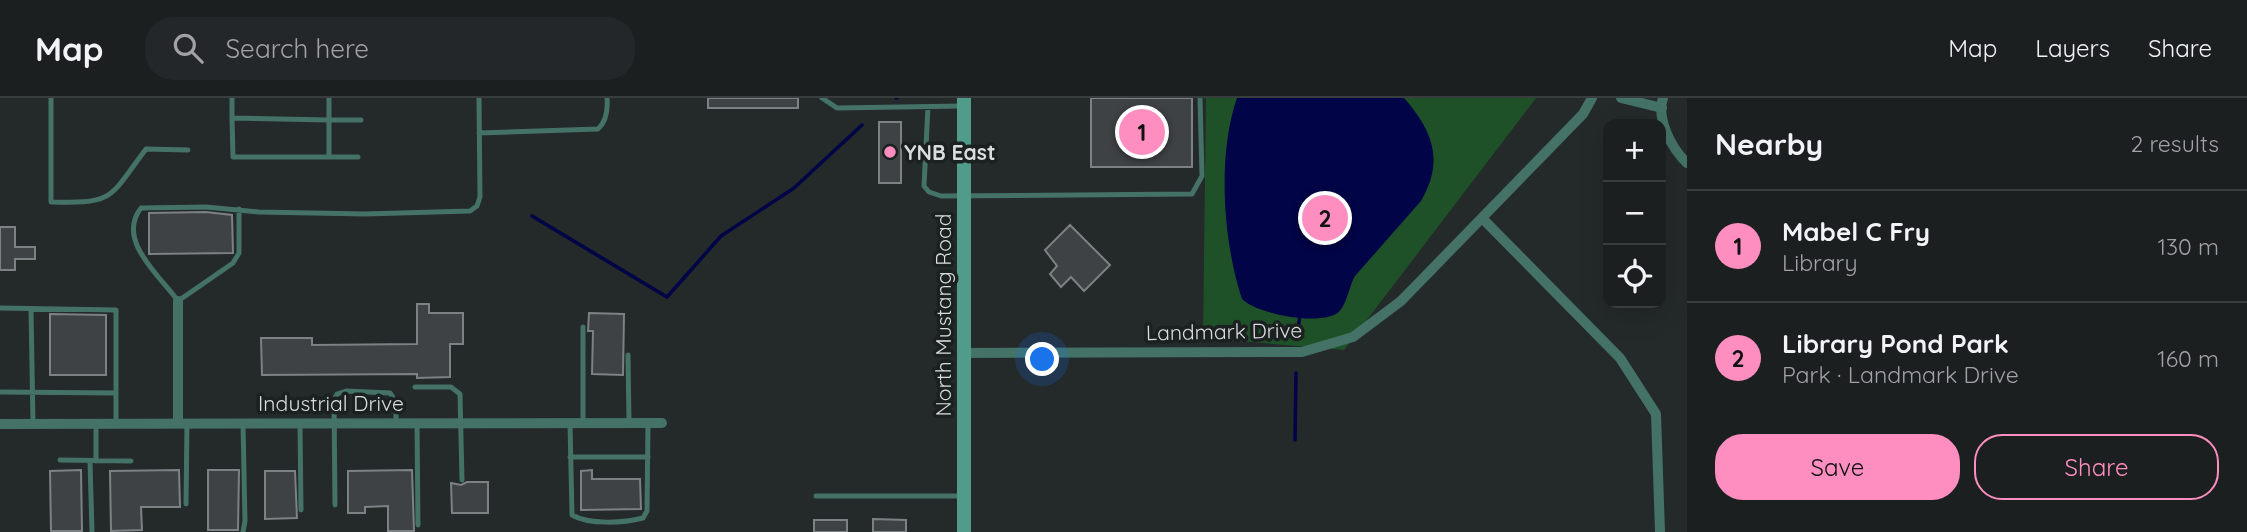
<!DOCTYPE html>
<meta charset="utf-8">
<style>
body{margin:0;font-family:Quicksand,sans-serif;background:#242729;color:#f1f3f6}
.controls{position:absolute;right:21px;top:21px;display:grid;overflow:hidden;border-radius:14px;box-shadow:0 7px 28px #0002}
.controls button{width:63px;height:63px;display:grid;place-items:center;padding:0;border:0;border-bottom:2px solid #393d3e;background:#1b1f20;color:#f1f3f6;font:35px sans-serif}
.you{position:absolute;left:1043px;top:262px;width:24px;height:24px;margin:-18px;border:5px solid #fff;border-radius:50%;background:#1a73e8;box-shadow:0 0 0 10px #1a73e833}
.badge{display:grid;place-items:center;width:46px;height:46px;border-radius:50%;background:#fd8ebf;color:#111;font-size:23px;font-weight:700}
.pin{position:absolute;translate:-50% -50%;border:4px solid #fff;box-shadow:0 2px 7px #0006}
.list{margin:0;padding:0;list-style:none}
h2{display:flex;justify-content:space-between;align-items:center;height:91px;margin:0;padding:0 28px;font-size:30px}
h2 small{font-size:23px;font-weight:400;color:#a0a2a5}
.list li{display:grid;grid-template-columns:46px 1fr auto;gap:21px;align-items:center;box-sizing:border-box;height:112px;padding:0 28px;border-top:2px solid #393d3e}
.list b{display:block;font-size:26px;white-space:nowrap}
.list p{margin:0;font-size:23px;white-space:nowrap;color:#a0a2a5}
.list em{font-size:23px;font-style:normal;color:#a0a2a5}
.actions{display:flex;gap:14px;padding:21px 28px}
.actions a{flex:1;padding:16px 0;border:2px solid #fd8ebf;border-radius:28px;text-align:center;font-size:24px;color:#fd8ebf}
.actions .main{background:#fd8ebf;color:#111}
.icon{flex:none;width:38px;height:38px;fill:none;stroke:currentColor;stroke-width:2;stroke-linecap:round;stroke-linejoin:round}
.map{position:relative;flex:none;width:1687px;height:434px;overflow:hidden}
header{display:flex;align-items:center;gap:42px;box-sizing:border-box;height:98px;padding:0 35px;background:#1b1f20;border-bottom:2px solid #393d3e}
header strong{font-size:33px}
nav{display:flex;gap:38px;margin-inline-start:auto;font-size:24px}
.search{width:490px;height:63px;background:#242729;display:flex;align-items:center;gap:18px;box-sizing:border-box;padding:0 24px;border-radius:28px;color:#a0a2a5;font-size:26px}
main{display:flex}
aside{flex:1;background:#1b1f20}
.map>svg:first-child{display:block}
.green{fill:#1f5129}
.water{fill:#010446}
.lines{fill:none;stroke-linecap:round;stroke-linejoin:round}
.stream{stroke:#010446;stroke-width:3.5}
.building{fill:#3e4244;stroke:#7c8184;stroke-width:2}
.service{stroke:#447267;stroke-width:5}
.minor{stroke:#447267;stroke-width:10}
.secondary{stroke:#509b8a;stroke-width:14}
.poi-dot{fill:#fd8ebf;stroke:#1b2020;stroke-width:2.5}
.labels{text-anchor:middle;dominant-baseline:central;stroke-width:7;stroke-linejoin:round;paint-order:stroke}
.poi-label{font-size:21px;font-weight:bold;fill:#dadddd;stroke:#1b2020;text-anchor:start}
.street-label{font-size:21px;fill:#dadddd;stroke:#1b2020}
</style>
<header>
<strong>Map</strong>
<div class="search"><svg class="icon" aria-label="search" viewBox="0 0 24 24"><circle cx="10" cy="10" r="6"/><path d="M15 15l6 6"/></svg>Search here</div>
<nav><a>Map</a><a>Layers</a><a>Share</a></nav>
</header>
<main>
<div class="map">
<svg width="1687" height="434" viewBox="0 0 1687 434">
<rect width="100%" height="100%" fill="#24292a"/>
<path class="green" d="M1206,0H1536L1344,252L1203,240Z"/>
<path class="water" d="M1237,0H1404C1432,32 1445,62 1421,103L1355,178C1349,188 1346,211 1336,216C1316,227 1257,216 1242,201C1223,144 1217,57 1237,0Z"/>
<g class="lines">
<path class="stream" d="M896,0H897
M532,118L667,199L721,138L794,90L862,27
M1297,240L1300,216
M1295,342L1296,275"/>
</g>
<path class="building" d="M708,0H798V10H708Z
M1091,0H1192V69H1091Z
M879,24H901V85H879Z
M206,114L232,117L233,155L149,156V115Z
M1070,127L1110,167L1084,193L1071,179L1061,189L1050,176L1057,168L1045,152Z
M0,129H15V149H35V161H15V172H0Z
M417,206H429V215H463V246H450V279L417,280V276L262,277L261,240H312V247L417,246Z
M589,215L624,216L623,277L592,276L593,233H588Z
M50,216L106,217V277H50Z
M81,372L82,433H51L50,373Z
M179,372L180,409H141L142,432L111,433L110,373Z
M208,372H239L238,432H208Z
M412,372L414,433H388V408L365,409V415H348V373Z
M592,372V381H640L641,411L581,412V373Z
M265,373H295L297,420L265,421Z
M467,384H488V415H452L451,385L461,387Z
M873,421L906,422V434H873Z
M814,422H847V434H814Z"/>
<g class="lines">
<path class="service" d="M51,0V104C115,106 109,100 146,51L188,52
M232,0V20L329,22V0
M822,0L837,10L962,8
M928,9L924,88L929,94L941,98L1192,96L1202,78L1200,0
M232,20L233,59H358
M479,35L598,31C607,23 608,12 607,0
M329,59V22H361
M239,111V155L233,165L178,203C159,177 116,142 141,110L206,109L259,114L365,116L470,113L477,108L480,99L479,0
M0,210L116,212V325
M31,211L33,326
M628,257L629,324
M415,289H451L460,296L462,382
M0,294L116,295
M417,324L418,427
M300,325L301,412
M570,325L572,417C589,427 624,425 643,420L647,413L648,325
M583,325V229
M570,359H648
M60,362L131,363
M90,363L92,434
M96,363V325
M816,398H961
M186,406L187,325
M335,407L334,302L337,296L346,293L390,295L396,304V324
M243,434L245,423L243,325"/>
<path class="minor" d="M1621,0L1662,10
M1663,0C1656,21 1672,51 1687,65
M1483,121L1620,260L1656,316L1660,434
M178,203V325
M964,255L1302,254L1353,239L1401,203L1583,16L1592,0
M0,326L662,325"/>
<path class="secondary" d="M964,434V0"/>
</g>
<circle class="poi-dot" cx="890" cy="54" r="7"/>
<g class="labels">
<g class="poi-label">
<text x="904" y="54">YNB East</text>
</g>
<g class="street-label">
<text transform="translate(943 217) rotate(-90)">North Mustang Road</text>
<text transform="translate(1224 233) rotate(-1)">Landmark Drive</text>
<text x="331" y="305">Industrial Drive</text>
</g>
</g>
</svg>
<div class="controls">
<button>+</button>
<button>−</button>
<button><svg class="icon" aria-label="locate" viewBox="0 0 24 24"><circle cx="12" cy="12" r="6"/><path d="M12 2v4M12 18v4M2 12h4M18 12h4"/></svg></button>
</div>
<div class="you"></div>
<div class="pin badge" style="left:1142px;top:34px">1</div>
<div class="pin badge" style="left:1325px;top:120px">2</div>
</div>
<aside>
<h2>Nearby<small>2 results</small></h2>
<ul class="list">
<li><span class="badge">1</span><div><b>Mabel C Fry</b><p>Library</p></div><em>130 m</em></li>
<li><span class="badge">2</span><div><b>Library Pond Park</b><p>Park · Landmark Drive</p></div><em>160 m</em></li>
</ul>
<div class="actions"><a class="main">Save</a><a>Share</a></div>
</aside>
</main>
